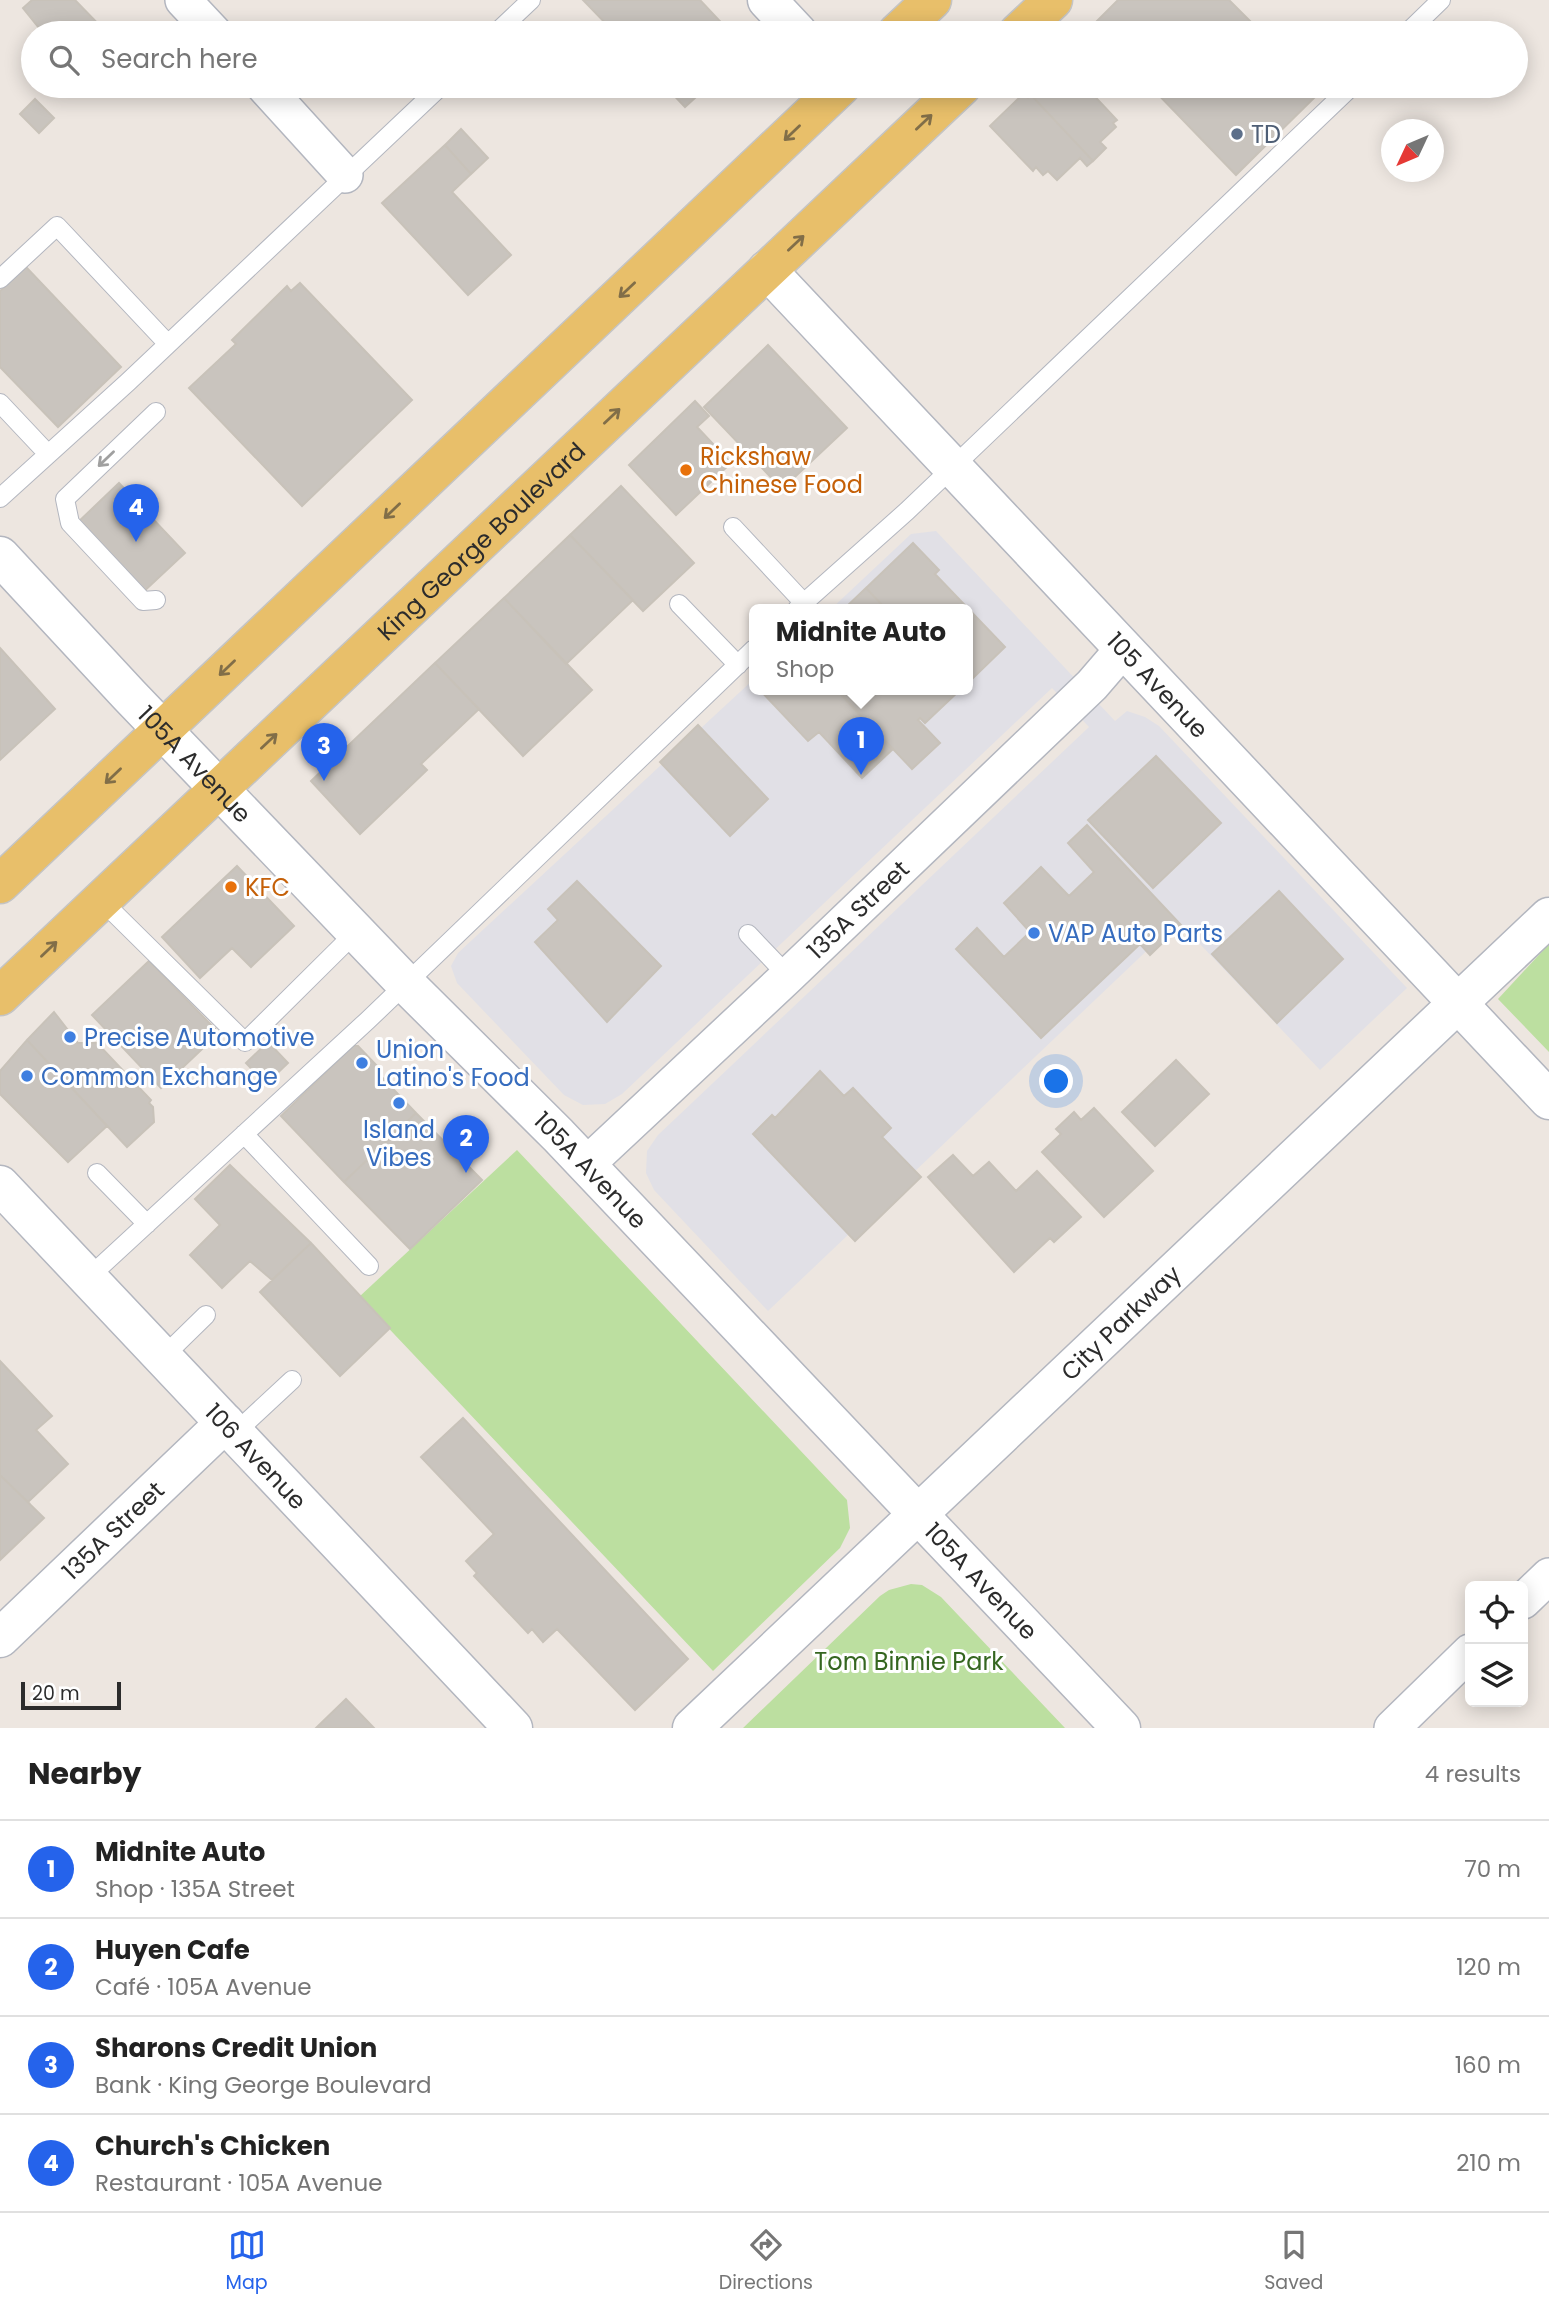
<!DOCTYPE html>
<meta charset="utf-8">
<style>
body{margin:0;font-family:Poppins,sans-serif;background:#f6f6f6;color:#222}
.controls{position:absolute;right:21px;bottom:21px;display:grid;overflow:hidden;border-radius:10px;box-shadow:0 4px 18px #0003}
.controls button{width:63px;height:63px;display:grid;place-items:center;padding:0;border:0;border-bottom:2px solid #e0e0e0;background:#fff;color:#222;font:35px sans-serif}
.compass{position:absolute;left:1381px;top:119px;width:63px;height:63px;border-radius:50%;background:#fff;box-shadow:0 4px 18px #0003;rotate:226deg}
.scale{position:absolute;left:21px;bottom:18px;width:100px;box-sizing:border-box;padding-left:7px;border:4px solid #2c2c2c;border-top:0;font-size:19px;line-height:24px;white-space:nowrap;color:#2c2c2c;-webkit-text-stroke:5px #fff;paint-order:stroke}
.you{position:absolute;left:1057px;top:1082px;width:24px;height:24px;margin:-18px;border:5px solid #fff;border-radius:50%;background:#1a73e8;box-shadow:0 0 0 10px #1a73e833}
.badge{display:grid;place-items:center;width:46px;height:46px;border-radius:50%;background:#2563eb;color:#fff;font-size:23px;font-weight:700}
.pin{position:absolute;translate:-50% -58px;filter:drop-shadow(0 2px 4px #0008)}
.pin::after{content:'';position:absolute;top:37px;width:24px;height:21px;background:inherit;clip-path:polygon(0 0,100% 0,50% 100%)}
.popup{position:absolute;left:749px;top:604px;width:224px;height:91px;box-sizing:border-box;display:grid;place-content:center;border-radius:10px;background:#fff;filter:drop-shadow(0 2px 5px #0005);font-size:23px;white-space:nowrap;color:#767676}
.popup b{font-size:26px;color:#222}
.popup::after{content:'';position:absolute;left:50%;top:100%;margin-left:-14px;border:14px solid transparent;border-top-color:#fff}
.list{margin:0;padding:0;list-style:none}
h2{display:flex;justify-content:space-between;align-items:center;height:91px;margin:0;padding:0 28px;font-size:30px}
h2 small{font-size:23px;font-weight:400;color:#767676}
.list li{display:grid;grid-template-columns:46px 1fr auto;gap:21px;align-items:center;box-sizing:border-box;height:98px;padding:0 28px;border-top:2px solid #e0e0e0}
.list b{display:block;font-size:26px;white-space:nowrap}
.list p{margin:0;font-size:23px;white-space:nowrap;color:#767676}
.list em{font-size:23px;font-style:normal;color:#767676}
.icon{flex:none;width:38px;height:38px;fill:none;stroke:currentColor;stroke-width:2;stroke-linecap:round;stroke-linejoin:round}
.map{position:relative;flex:none;width:1549px;height:1728px;overflow:hidden}
.search{position:absolute;background:#fff;box-shadow:0 4px 18px #0003;left:21px;right:21px;top:21px;height:77px;display:flex;align-items:center;gap:18px;box-sizing:border-box;padding:0 24px;border-radius:38px;color:#767676;font-size:26px}
.sheet{height:483px;background:#fff}
nav{display:flex;justify-content:space-around;align-items:center;box-sizing:border-box;height:98px;border-top:2px solid #e0e0e0;background:#fff;font-size:19px;color:#767676}
nav a{display:grid;justify-items:center;gap:4px}
nav .on{color:#2563eb}
.map>svg:first-child{display:block}
.industrial{fill:#e1e0e6}
.green{fill:#bcdfa0}
.building{fill:#c9c4be;stroke:#c8c2b9;stroke-width:2}
.lines{fill:none;stroke-linecap:round;stroke-linejoin:round}
.lane-casing{stroke:#b3b6bf;stroke-width:20}
.street-casing{stroke:#b3b6bf;stroke-width:38}
.secondary-casing{stroke:#b3b6bf;stroke-width:41}
.primary-casing{stroke:#c4c4c4;stroke-width:41}
.lane{stroke:#fff;stroke-width:18}
.street{stroke:#fff;stroke-width:35}
.secondary{stroke:#fff;stroke-width:38}
.primary{stroke:#e8bf6a;stroke-width:38}
.oneway{stroke:#816e48}
.oneway2{stroke:#a0a0a0}
.service-dot{fill:#5c6f8a;stroke:#fff;stroke-width:2.5}
.food-dot{fill:#e8710a;stroke:#fff;stroke-width:2.5}
.shop-dot{fill:#3f7fe0;stroke:#fff;stroke-width:2.5}
.labels{text-anchor:middle;dominant-baseline:central;stroke-width:6;stroke-linejoin:round;paint-order:stroke}
.service-label{font-size:24px;fill:#4e5e75;stroke:#fff;text-anchor:start}
.food-label{font-size:24px;fill:#c56008;stroke:#fff;text-anchor:start}
.street-label{font-size:24px;fill:#2c2c2c;stroke:#fff}
.shop-label{font-size:24px;fill:#366cbe;stroke:#fff;text-anchor:start}
.park-label{font-size:24px;fill:#356620;stroke:#fff}
</style>
<div class="map">
<svg width="1549" height="1728" viewBox="0 0 1549 1728">
<rect width="100%" height="100%" fill="#ede6e0"/>
<path class="industrial" d="M936,531L1115,721L1127,711L1145,717L1159,726L1407,988L1320,1070L1178,921L768,1311L654,1190L646,1173L647,1151L658,1135L1089,727L1052,688L622,1094L605,1104L583,1105L564,1095L457,983L451,966L458,953L754,679V689H968V609H831L911,534Z"/>
<path class="green" d="M1549,944V1052L1498,999Z
M517,1150L847,1500L850,1528L840,1548L713,1671L359,1297Z
M911,1584L922,1585L941,1597L1065,1728H743L880,1596L889,1590Z"/>
<path class="building" d="M32,0H75L107,33H43L23,8Z
M583,0H700L731,33H615Z
M1118,0H1229L1262,33H1099L1092,26Z
M665,86H708L685,107Z
M1041,86H1085L1117,120L1113,123L1116,127L1100,142L1106,148L1093,161L1031,95Z
M1150,86H1312L1319,93L1236,175Z
M1023,94L1028,98L1031,95L1093,161L1087,166L1080,158L1057,180L1048,171L1043,175L1036,167L1033,171L990,126Z
M35,99L54,118L39,133L20,114Z
M461,129L488,158L471,174L445,145Z
M445,145L471,174L452,192L511,255L468,295L382,203Z
M26,267L121,367L58,427L0,367V291Z
M300,283L412,400L302,506L189,388L236,344L232,340L287,286L291,291Z
M768,345L847,428L782,489L704,407Z
M695,401L709,416L697,427L731,463L676,515L629,465Z
M119,483L185,553L141,594L75,525Z
M621,486L694,563L643,611L570,535Z
M570,535L633,600L566,664L504,598Z
M913,543L939,570L935,574L1005,647L968,683V609H886L866,588Z
M866,588L886,609H844Z
M504,598L592,690L523,756L435,663Z
M0,648L55,709L0,760Z
M435,663L479,709L421,764L427,770L360,834L311,781Z
M759,689H836L892,750L862,778L819,732L808,741Z
M836,689H961L925,723L920,718L918,720L940,743L912,769Z
M698,725L768,799L730,836L660,762Z
M1156,756L1221,823L1153,888L1088,820Z
M1087,825L1181,925L1150,955L1140,944L1041,1038L956,949L977,928L1004,957L1030,932L1004,903L1041,867L1069,896L1094,872L1068,843Z
M237,866L294,926L251,967L232,948L200,978L162,937Z
M577,881L661,966L607,1022L535,942L558,920L548,909Z
M1279,891L1343,959L1277,1023L1212,954Z
M149,961L219,1033L161,1088L92,1015Z
M54,1012L78,1043H97L151,1100L149,1103L153,1107L154,1122L127,1147L27,1040Z
M27,1040L107,1126L68,1162L0,1094V1071Z
M268,1042L288,1063L266,1084L246,1063Z
M353,1046H358L379,1068L376,1071L416,1113L344,1182L281,1116Z
M1176,1060L1209,1094L1155,1146L1122,1112Z
M820,1071L844,1096L853,1088L891,1128L882,1137L921,1177L855,1241L753,1134L772,1115L775,1118Z
M1094,1108L1153,1171L1104,1217L1042,1152L1061,1134L1056,1129L1074,1112L1081,1120Z
M416,1113L482,1180L410,1249L344,1182Z
M953,1155L973,1176L989,1162L1016,1191L1037,1171L1081,1217L1054,1242L1050,1238L1014,1272L928,1177Z
M230,1165L311,1243L272,1280L250,1261L222,1288L190,1255L220,1225L195,1199Z
M311,1243L390,1328L340,1376L260,1292Z
M0,1361L52,1416L36,1430L68,1464L28,1502L30,1504L0,1475Z
M463,1418L688,1659L635,1710L557,1629L543,1642L532,1629L528,1633L474,1576L477,1573L466,1561L494,1534L421,1457Z
M0,1475L44,1518L0,1560Z
M346,1699L374,1728H316Z"/>
<g class="lines">
<defs>
<path id="lane" d="M496,33L531,0
M1407,33L1441,0
M0,279L57,226L168,344
M0,403L48,454
M156,412L65,499L70,523L143,601L156,600
M0,498L128,382L441,86
M733,527L804,603
M679,604L738,665
M797,609L907,511L1352,86
M101,900L245,1042L357,931
M748,934L788,976
M244,1134L369,1266
M97,1173L147,1224
M88,1278L367,1021L754,649
M163,1357L206,1315
M235,1433L292,1380"/>
<g id="street">
<path d="M183,0L214,33"/>
<path d="M264,86L345,175"/>
<path id="s1" d="M586,1165L788,976L1092,685L1123,649"/>
<path d="M1523,1601L1549,1576"/>
<path d="M1392,1728L1470,1652"/>
</g>
<g id="secondary">
<path d="M767,0L798,33"/>
<path id="s2" d="M767,270L1549,1100"/>
<path id="s3" d="M0,556L129,695L405,983L558,1135L1121,1728"/>
<path id="s4" d="M0,1185L513,1728"/>
<path id="s5" d="M0,1638L225,1423"/>
<path id="s6" d="M692,1728L1549,917"/>
</g>
<g id="primary">
<path d="M897,33L932,0"/>
<path d="M1018,33L1053,0"/>
<path d="M0,884L841,86"/>
<path id="s7" d="M0,996L962,86"/>
</g>
</defs>
<use href="#lane" class="lane-casing"/>
<use href="#street" class="street-casing"/>
<use href="#secondary" class="secondary-casing"/>
<use href="#primary" class="primary-casing"/>
<use href="#lane" class="lane"/>
<use href="#street" class="street"/>
<use href="#secondary" class="secondary"/>
<use href="#primary" class="primary"/>
</g>
<defs><path id="oneway-shaft" d="M-6 0H5M1.5-3L5.5 0L1.5 3" fill="none" stroke-width="1.6" stroke-linecap="round" stroke-linejoin="round" transform="scale(1.75)"/></defs>
<g class="oneway">
<use href="#oneway-shaft" transform="translate(924 122) rotate(-43)"/>
<use href="#oneway-shaft" transform="translate(792 133) rotate(136)"/>
<use href="#oneway-shaft" transform="translate(796 243) rotate(-43)"/>
<use href="#oneway-shaft" transform="translate(627 290) rotate(137)"/>
<use href="#oneway-shaft" transform="translate(612 416) rotate(-43)"/>
<use href="#oneway-shaft" transform="translate(392 511) rotate(136)"/>
<use href="#oneway-shaft" transform="translate(227 668) rotate(136)"/>
<use href="#oneway-shaft" transform="translate(269 741) rotate(-43)"/>
<use href="#oneway-shaft" transform="translate(113 776) rotate(136)"/>
<use href="#oneway-shaft" transform="translate(49 949) rotate(-44)"/>
</g>
<use class="oneway2" href="#oneway-shaft" transform="translate(106 459) rotate(136)"/>
<circle class="service-dot" cx="1237" cy="134" r="7"/>
<g class="food-dot">
<circle cx="686" cy="470" r="7"/>
<circle cx="231" cy="887" r="7"/>
</g>
<g class="shop-dot">
<circle cx="1034" cy="933" r="7"/>
<circle cx="70" cy="1037" r="7"/>
<circle cx="362" cy="1063" r="7"/>
<circle cx="27" cy="1076" r="7"/>
<circle cx="399" cy="1103" r="7"/>
</g>
<g class="labels">
<g class="service-label">
<text x="1251" y="134">TD</text>
</g>
<g class="food-label">
<text x="700" y="456">Rickshaw<tspan x="700" dy="28">Chinese Food</tspan></text>
<text x="245" y="887">KFC</text>
</g>
<g class="street-label">
<text stroke="none"><textPath href="#s7" startOffset="662">King George Boulevard</textPath></text>
<text stroke="none"><textPath href="#s2" startOffset="570">105 Avenue</textPath></text>
<text stroke="none"><textPath href="#s3" startOffset="285">105A Avenue</textPath></text>
<text stroke="none"><textPath href="#s1" startOffset="373">135A Street</textPath></text>
<text stroke="none"><textPath href="#s3" startOffset="852">105A Avenue</textPath></text>
<text stroke="none"><textPath href="#s6" startOffset="590">City Parkway</textPath></text>
<text stroke="none"><textPath href="#s4" startOffset="373">106 Avenue</textPath></text>
<text stroke="none"><textPath href="#s5" startOffset="156">135A Street</textPath></text>
<text stroke="none"><textPath href="#s3" startOffset="1419">105A Avenue</textPath></text>
</g>
<g class="shop-label">
<text x="1048" y="933">VAP Auto Parts</text>
<text x="84" y="1037">Precise Automotive</text>
<text x="376" y="1049">Union<tspan x="376" dy="28">Latino's Food</tspan></text>
<text x="41" y="1076">Common Exchange</text>
<text x="399" y="1129" text-anchor="middle">Island<tspan x="399" dy="28">Vibes</tspan></text>
</g>
<g class="park-label">
<text x="909" y="1661">Tom Binnie Park</text>
</g>
</g>
</svg>
<div class="controls">
<button><svg class="icon" aria-label="locate" viewBox="0 0 24 24"><circle cx="12" cy="12" r="6"/><path d="M12 2v4M12 18v4M2 12h4M18 12h4"/></svg></button>
<button><svg class="icon" aria-label="layers" viewBox="0 0 24 24"><path d="M12 4l9 5-9 5-9-5zM3 14l9 5 9-5"/></svg></button>
</div>
<svg class="compass" viewBox="-18 -18 36 36"><path d="M0-13l5 13h-10z" fill="#e53935"/><path d="M0 13l5-13h-10z" fill="#767676"/></svg>
<div class="scale">20 m</div>
<div class="you"></div>
<div class="pin badge" style="left:861px;top:775px">1</div>
<div class="popup"><b>Midnite Auto</b>Shop</div>
<div class="pin badge" style="left:466px;top:1173px">2</div>
<div class="pin badge" style="left:324px;top:781px">3</div>
<div class="pin badge" style="left:136px;top:542px">4</div>
<div class="search"><svg class="icon" aria-label="search" viewBox="0 0 24 24"><circle cx="10" cy="10" r="6"/><path d="M15 15l6 6"/></svg>Search here</div>
</div>
<section class="sheet">
<h2>Nearby<small>4 results</small></h2>
<ul class="list">
<li><span class="badge">1</span><div><b>Midnite Auto</b><p>Shop · 135A Street</p></div><em>70 m</em></li>
<li><span class="badge">2</span><div><b>Huyen Cafe</b><p>Café · 105A Avenue</p></div><em>120 m</em></li>
<li><span class="badge">3</span><div><b>Sharons Credit Union</b><p>Bank · King George Boulevard</p></div><em>160 m</em></li>
<li><span class="badge">4</span><div><b>Church's Chicken</b><p>Restaurant · 105A Avenue</p></div><em>210 m</em></li>
</ul>
</section>
<nav>
<a class="on"><svg class="icon" aria-label="map" viewBox="0 0 24 24"><path d="M3 6l6-2 6 2 6-2v14l-6 2-6-2-6 2zM9 4v14M15 6v14"/></svg>Map</a>
<a><svg class="icon" aria-label="directions" viewBox="0 0 24 24"><path d="M12 3l9 9-9 9-9-9zM9 14v-3h6M13 9l2 2-2 2"/></svg>Directions</a>
<a><svg class="icon" aria-label="saved" viewBox="0 0 24 24"><path d="M7 4h10v16l-5-4-5 4z"/></svg>Saved</a>
</nav>
